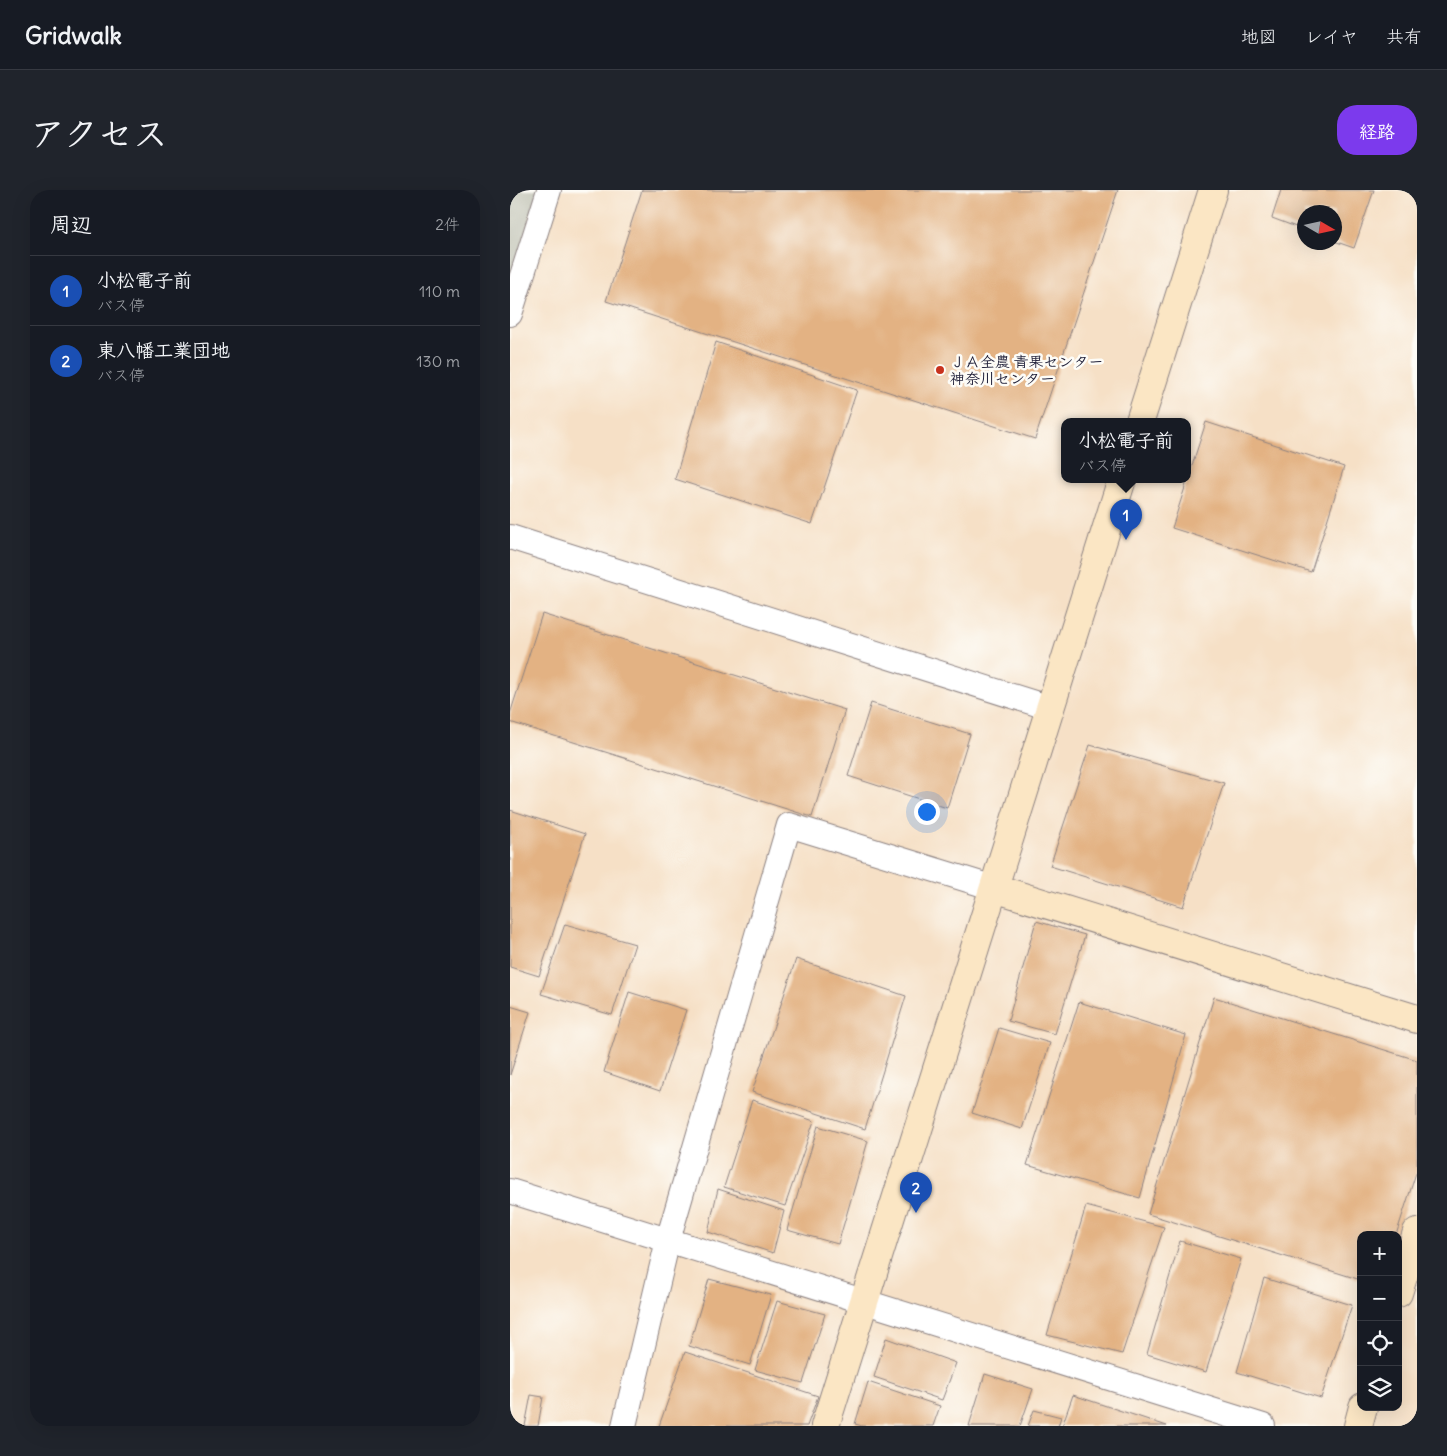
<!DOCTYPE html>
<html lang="ja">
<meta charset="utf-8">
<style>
body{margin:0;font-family:Delius,"Klee One",sans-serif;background:#20242c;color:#f1f3f6}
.controls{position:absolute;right:15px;bottom:15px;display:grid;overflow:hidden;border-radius:10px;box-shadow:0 5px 20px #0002}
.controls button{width:45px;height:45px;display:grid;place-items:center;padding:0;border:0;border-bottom:1px solid #363941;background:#171b24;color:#f1f3f6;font:25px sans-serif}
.compass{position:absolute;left:787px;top:15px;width:45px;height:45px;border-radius:50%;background:#171b24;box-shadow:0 5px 20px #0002;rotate:99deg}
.you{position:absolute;left:416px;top:621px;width:18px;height:18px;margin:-12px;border:4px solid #fff;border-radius:50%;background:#1a73e8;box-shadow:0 0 0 8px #1a73e833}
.badge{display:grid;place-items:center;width:32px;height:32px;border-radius:50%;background:#7c3aed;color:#fff;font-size:16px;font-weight:700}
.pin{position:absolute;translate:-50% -41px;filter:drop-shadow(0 1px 2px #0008)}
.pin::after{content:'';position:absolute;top:26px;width:18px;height:15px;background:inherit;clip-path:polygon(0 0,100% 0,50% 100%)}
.popup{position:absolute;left:551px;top:228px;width:130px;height:65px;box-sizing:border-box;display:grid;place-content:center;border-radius:10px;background:#171b24;filter:drop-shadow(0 1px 4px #0005);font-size:16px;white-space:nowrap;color:#9ea1a6}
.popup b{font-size:19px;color:#f1f3f6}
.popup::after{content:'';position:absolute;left:50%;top:100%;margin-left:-10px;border:10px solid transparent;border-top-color:#171b24}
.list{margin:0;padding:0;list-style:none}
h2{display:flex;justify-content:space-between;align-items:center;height:65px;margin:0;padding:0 20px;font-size:21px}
h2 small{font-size:16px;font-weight:400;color:#9ea1a6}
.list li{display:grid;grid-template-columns:32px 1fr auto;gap:15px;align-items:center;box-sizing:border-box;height:70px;padding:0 20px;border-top:1px solid #363941}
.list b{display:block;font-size:19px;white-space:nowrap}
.list p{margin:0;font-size:16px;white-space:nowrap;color:#9ea1a6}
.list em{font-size:16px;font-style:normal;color:#9ea1a6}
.icon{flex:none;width:28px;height:28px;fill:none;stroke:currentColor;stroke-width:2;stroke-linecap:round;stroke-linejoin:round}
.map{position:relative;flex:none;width:907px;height:1236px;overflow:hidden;border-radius:20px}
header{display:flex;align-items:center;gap:30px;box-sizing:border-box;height:70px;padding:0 25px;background:#171b24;border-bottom:1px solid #363941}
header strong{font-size:24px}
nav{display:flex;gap:28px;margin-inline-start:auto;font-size:18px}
.intro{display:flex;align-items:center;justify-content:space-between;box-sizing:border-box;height:120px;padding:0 30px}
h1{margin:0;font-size:35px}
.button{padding:12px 22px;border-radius:20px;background:#7c3aed;color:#fff;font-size:18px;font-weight:700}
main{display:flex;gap:30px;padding:0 30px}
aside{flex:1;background:#171b24;border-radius:20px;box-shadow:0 5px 20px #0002}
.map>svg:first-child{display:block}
.industrial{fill:#c4c6b9}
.building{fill:#e3b283}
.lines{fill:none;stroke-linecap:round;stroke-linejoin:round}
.street-casing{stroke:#8c8180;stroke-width:26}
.secondary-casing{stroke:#8c8180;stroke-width:30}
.street{stroke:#fff;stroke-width:24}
.secondary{stroke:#fbe6c4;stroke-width:28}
.poi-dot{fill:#c8321e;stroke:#fdfcf7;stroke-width:2}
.labels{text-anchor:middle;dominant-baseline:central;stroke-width:5;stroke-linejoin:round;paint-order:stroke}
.poi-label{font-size:15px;font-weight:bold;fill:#22223b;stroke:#fdfcf7;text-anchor:start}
</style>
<header>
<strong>Gridwalk</strong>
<nav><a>地図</a><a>レイヤ</a><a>共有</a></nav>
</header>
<div class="intro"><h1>アクセス</h1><a class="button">経路</a></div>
<main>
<aside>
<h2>周辺<small>2件</small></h2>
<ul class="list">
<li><span class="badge" style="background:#1a4fb4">1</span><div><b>小松電子前</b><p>バス停</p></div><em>110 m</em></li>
<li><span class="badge" style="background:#1a4fb4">2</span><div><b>東八幡工業団地</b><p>バス停</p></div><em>130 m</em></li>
</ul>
</aside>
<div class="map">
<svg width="907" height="1236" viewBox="0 0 907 1236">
<rect width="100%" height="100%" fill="#fdfcf7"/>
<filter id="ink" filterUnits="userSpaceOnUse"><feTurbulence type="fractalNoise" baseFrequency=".02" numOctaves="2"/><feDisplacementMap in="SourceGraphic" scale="10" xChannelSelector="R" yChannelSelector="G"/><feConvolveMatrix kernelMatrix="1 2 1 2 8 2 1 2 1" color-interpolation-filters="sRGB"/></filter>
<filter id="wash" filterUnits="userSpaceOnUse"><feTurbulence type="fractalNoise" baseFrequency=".0096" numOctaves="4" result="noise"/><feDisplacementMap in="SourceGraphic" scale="20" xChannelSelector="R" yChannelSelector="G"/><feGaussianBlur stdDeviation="1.12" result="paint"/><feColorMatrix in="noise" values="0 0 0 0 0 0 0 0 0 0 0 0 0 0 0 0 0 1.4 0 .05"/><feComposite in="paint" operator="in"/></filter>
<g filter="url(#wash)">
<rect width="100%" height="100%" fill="#f6e0c6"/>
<path class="industrial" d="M0,0H29L0,93Z"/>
<g id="blocks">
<path class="building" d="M132,0H608L525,249L96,111Z
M771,0H864L844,58L824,51V22H794V40L762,28Z
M206,152L347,200L302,334L165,289Z
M696,232L834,277L801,382L662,338Z
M32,424L335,520L302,627L0,532V524Z
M361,513L460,544L437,618L338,586Z
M580,555L714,593L673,717L540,676Z
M0,620L75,644L29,786L0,777Z
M526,731L575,745L545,844L498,831Z
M55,734L125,754L102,825L31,804Z
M286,769L396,806L355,939L242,902Z
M119,802L176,820L150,901L94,882Z
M704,807L907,870V980L886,1045H851V1090L638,1024Z
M569,812L676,845L630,1008L517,975Z
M0,816L20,822L0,885Z
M489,838L540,853L512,939L462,923Z
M242,910L304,931L275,1016L214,997Z
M308,936L358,951L328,1054L277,1040Z
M208,999L274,1021L263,1063L198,1042Z
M576,1016L654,1037L612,1164L537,1145Z
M670,1051L731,1069L696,1182L637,1164Z
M754,1088L842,1115L811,1208L727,1182Z
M199,1089L261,1105L240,1175L179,1156Z
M267,1111L315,1124L293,1193L245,1180Z
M376,1148L446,1173L432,1210L364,1187Z
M175,1162L308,1206L297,1236H149Z
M475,1184L523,1199L510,1236H459Z
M358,1192L430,1216L423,1236H352L345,1234Z
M21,1205L33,1207L28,1236H15Z
M563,1205L657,1236H552Z
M524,1220L551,1227L548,1236H518Z"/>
</g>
</g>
<g filter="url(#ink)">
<use href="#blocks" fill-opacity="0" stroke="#8c8180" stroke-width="1"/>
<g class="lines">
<defs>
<path id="street" d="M0,124L39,0
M0,347L540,518
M0,1001L753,1236
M114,1236L158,1050L279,635L484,698"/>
<path id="secondary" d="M630,231L703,0
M484,698L907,829
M888,1103L907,1042
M315,1236L612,289
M848,1236L853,1217"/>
</defs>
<use href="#street" class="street-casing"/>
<use href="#secondary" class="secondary-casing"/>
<use href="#street" class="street"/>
<use href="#secondary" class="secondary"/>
</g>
</g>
<circle class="poi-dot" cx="430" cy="180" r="5"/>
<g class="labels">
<g class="poi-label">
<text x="440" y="171">ＪＡ全農 青果センター<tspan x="440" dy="17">神奈川センター</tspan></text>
</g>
</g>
</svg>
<div class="controls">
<button>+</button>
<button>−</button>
<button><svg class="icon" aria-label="locate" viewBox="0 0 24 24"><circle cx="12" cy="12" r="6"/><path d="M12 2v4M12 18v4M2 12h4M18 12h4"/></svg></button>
<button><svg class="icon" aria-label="layers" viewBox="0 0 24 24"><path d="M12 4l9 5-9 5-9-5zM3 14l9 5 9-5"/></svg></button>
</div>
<svg class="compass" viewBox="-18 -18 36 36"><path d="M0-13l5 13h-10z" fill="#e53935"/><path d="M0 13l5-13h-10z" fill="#9ea1a6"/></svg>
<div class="you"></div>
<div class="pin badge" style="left:616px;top:350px;background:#1a4fb4">1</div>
<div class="popup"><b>小松電子前</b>バス停</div>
<div class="pin badge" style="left:406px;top:1023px;background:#1a4fb4">2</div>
</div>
</main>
